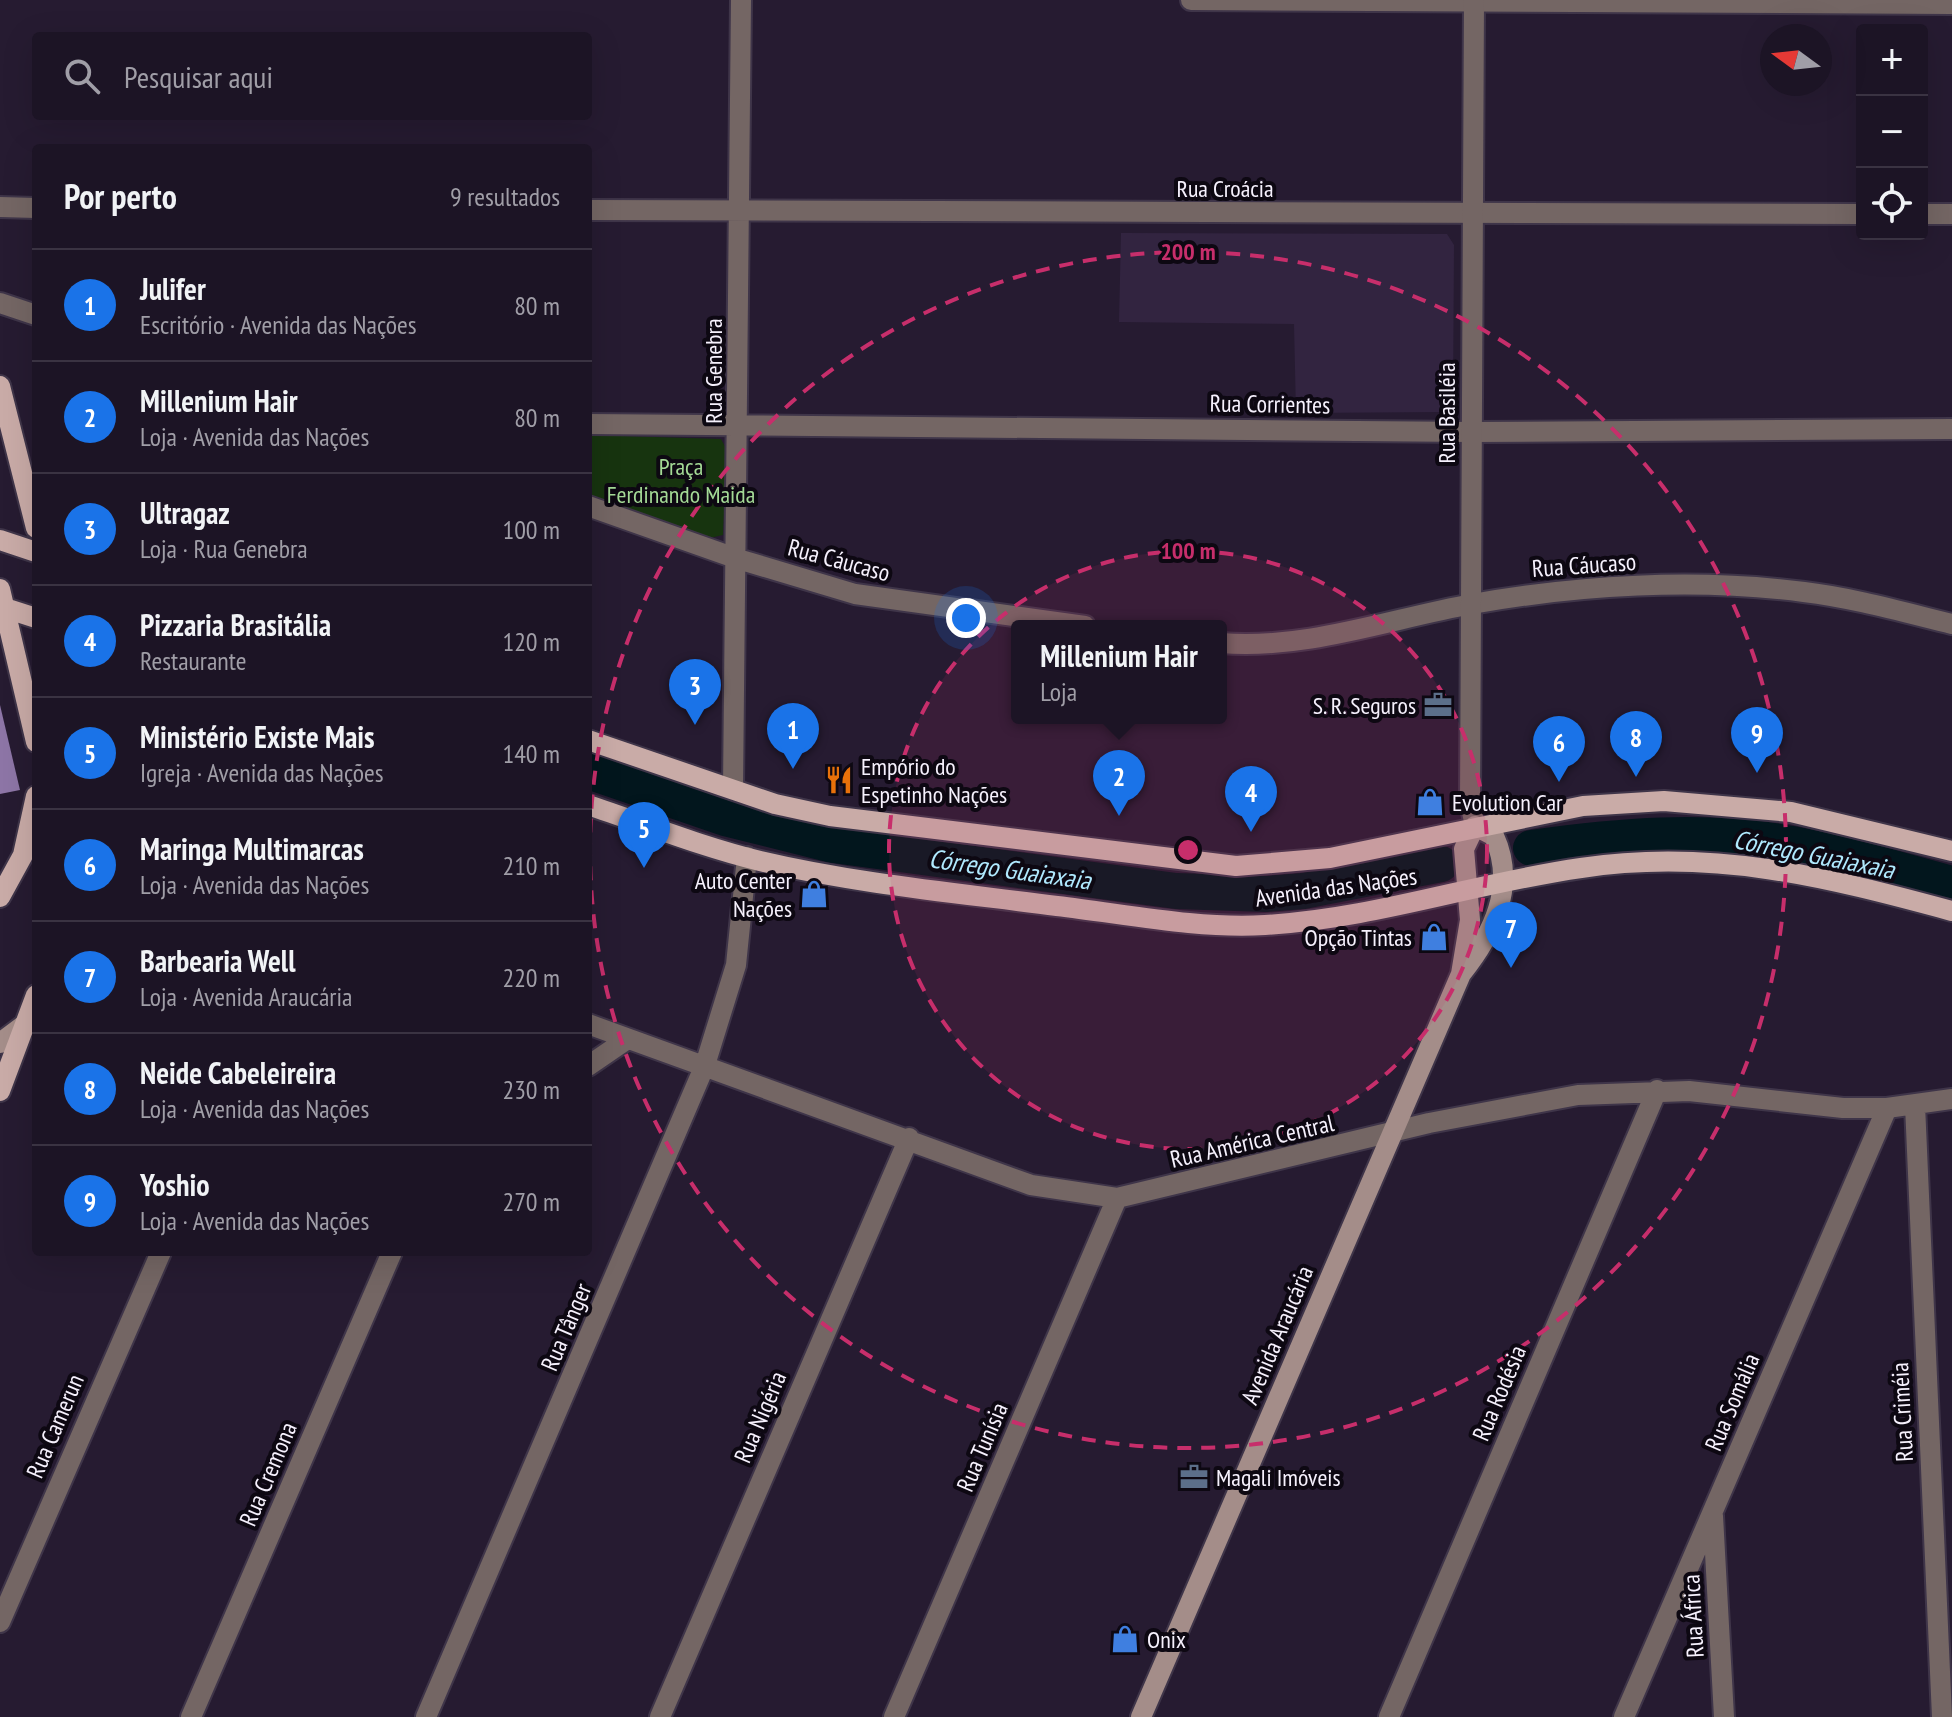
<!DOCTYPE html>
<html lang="pt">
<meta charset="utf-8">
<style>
body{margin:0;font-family:"PT Sans Narrow",sans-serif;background:#251d2d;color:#f1f3f6}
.controls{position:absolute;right:24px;top:24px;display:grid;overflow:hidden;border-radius:8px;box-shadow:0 8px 32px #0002}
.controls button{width:72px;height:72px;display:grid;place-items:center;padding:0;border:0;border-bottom:2px solid #3a3342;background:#1c1425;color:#f1f3f6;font:40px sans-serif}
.compass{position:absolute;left:1760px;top:24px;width:72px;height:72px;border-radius:50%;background:#1c1425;box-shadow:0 8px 32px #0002;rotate:285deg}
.you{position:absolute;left:966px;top:618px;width:28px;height:28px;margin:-20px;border:6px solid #fff;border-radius:50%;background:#1a73e8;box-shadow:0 0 0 12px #1a73e833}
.badge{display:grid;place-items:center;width:52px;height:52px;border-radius:50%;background:#1a73e8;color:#fff;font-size:26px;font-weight:700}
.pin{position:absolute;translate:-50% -66px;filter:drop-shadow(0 2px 4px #0008)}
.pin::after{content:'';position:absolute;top:42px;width:28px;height:24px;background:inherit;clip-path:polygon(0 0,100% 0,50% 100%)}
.popup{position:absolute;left:1011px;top:620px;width:216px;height:104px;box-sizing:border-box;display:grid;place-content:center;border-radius:8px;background:#1c1425;filter:drop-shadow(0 2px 6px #0005);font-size:26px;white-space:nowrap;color:#a09ea7}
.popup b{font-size:30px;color:#f1f3f6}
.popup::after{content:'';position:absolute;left:50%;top:100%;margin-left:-16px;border:16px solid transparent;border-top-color:#1c1425}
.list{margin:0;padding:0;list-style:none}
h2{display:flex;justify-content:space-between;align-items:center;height:104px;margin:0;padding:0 32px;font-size:34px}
h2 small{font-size:26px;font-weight:400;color:#a09ea7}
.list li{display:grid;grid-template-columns:52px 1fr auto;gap:24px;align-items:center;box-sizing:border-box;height:112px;padding:0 32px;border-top:2px solid #3a3342}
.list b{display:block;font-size:30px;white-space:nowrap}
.list p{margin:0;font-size:26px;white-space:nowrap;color:#a09ea7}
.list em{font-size:26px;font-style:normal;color:#a09ea7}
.icon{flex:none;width:44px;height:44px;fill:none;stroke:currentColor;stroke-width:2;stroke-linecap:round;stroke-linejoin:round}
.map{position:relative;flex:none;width:1952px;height:1717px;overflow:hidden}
.search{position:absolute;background:#1c1425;box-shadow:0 8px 32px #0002;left:32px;top:32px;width:560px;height:88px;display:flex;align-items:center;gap:20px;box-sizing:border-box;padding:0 28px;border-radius:8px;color:#a09ea7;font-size:30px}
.panel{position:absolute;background:#1c1425;box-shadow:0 8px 32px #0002;left:32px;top:144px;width:560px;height:1112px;border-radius:8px}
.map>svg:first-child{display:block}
.built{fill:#322440}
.green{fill:#17340f}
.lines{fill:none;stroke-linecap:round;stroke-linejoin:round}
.river{stroke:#02161d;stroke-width:36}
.building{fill:#8d75a6}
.minor-casing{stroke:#3f3549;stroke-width:24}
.tertiary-casing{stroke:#3f3549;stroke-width:24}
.secondary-casing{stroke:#3f3549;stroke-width:24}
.primary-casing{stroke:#3f3549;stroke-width:24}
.minor{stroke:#746664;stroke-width:20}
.tertiary{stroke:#746664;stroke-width:20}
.secondary{stroke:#a48d89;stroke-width:20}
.primary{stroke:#c9aba7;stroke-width:20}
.ring{fill:none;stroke:#c72e6b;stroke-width:4;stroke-dasharray:14 10}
.labels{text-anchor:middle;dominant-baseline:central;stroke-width:8;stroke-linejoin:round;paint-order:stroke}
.street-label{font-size:24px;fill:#f6f1fd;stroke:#0d0812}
.park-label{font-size:24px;fill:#a4da96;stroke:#0d0812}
.poi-label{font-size:24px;fill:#f6f1fd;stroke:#0d0812;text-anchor:start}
.water-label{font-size:26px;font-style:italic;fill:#b0e9fe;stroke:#0d0812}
.centre{fill:#c72e6b;stroke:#0d0812;stroke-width:4}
.ring-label{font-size:24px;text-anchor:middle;font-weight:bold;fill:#c72e6b;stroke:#0d0812;stroke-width:8;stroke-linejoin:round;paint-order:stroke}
</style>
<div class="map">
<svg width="1952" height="1717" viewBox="0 0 1952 1717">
<rect width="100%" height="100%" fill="#261b31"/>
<path class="built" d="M1121,233L1447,234L1454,245L1453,402L1445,412L1296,413L1294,324L1119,322Z"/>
<path class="green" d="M588,435L721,439L727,450L723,535L710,538L588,496Z"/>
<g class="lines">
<path class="river" d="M588,771L725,818L833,845L1176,891L1266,894L1303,891L1441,864
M1531,848C1617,836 1706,828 1792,844C1846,854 1899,870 1952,884"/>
</g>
<path class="building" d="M0,705L20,790L0,794Z"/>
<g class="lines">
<defs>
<path id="minor" d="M1191,0L1952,4
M0,207L36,208
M588,210L1862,214
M1922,214H1952
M0,303L36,315
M588,424L1472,432L1952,429
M588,506L738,559L855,594L1085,626
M1221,643C1306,650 1389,619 1472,604C1578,585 1696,578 1804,592C1854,598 1903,612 1952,624
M733,789L741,0
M588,1024L1031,1185L1117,1198L1429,1123L1578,1095L1689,1091L1843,1108H1887L1952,1099
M588,1066L626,1040
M1915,1105L1942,1717
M1713,1516L1724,1717
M0,1622L161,1252
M191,1717L392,1252
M426,1717L705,1065L736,965L747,857
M660,1717L909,1138
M894,1717L1117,1198
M1389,1717L1657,1090
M1624,1717L1887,1108"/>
<path id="tertiary" d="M1474,0L1470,803L1475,826"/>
<path id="secondary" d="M0,1043L24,1025
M1141,1717L1461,974L1470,920L1464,849L1475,826L1494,836C1517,886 1493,934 1461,974"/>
<path id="primary" d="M0,386L36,528
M0,540L36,552
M0,589L36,742
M5,608L36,618
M588,740L775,804L830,816L1236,866L1330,858L1583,806L1664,801L1791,812L1952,851
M588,805C645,824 702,847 760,861C858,884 958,893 1057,906C1126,914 1196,929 1265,925C1373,919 1475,883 1581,868C1713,848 1826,877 1952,911
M0,897L23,855L36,796
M0,1091L36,995"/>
</defs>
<use href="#minor" class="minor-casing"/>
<use href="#tertiary" class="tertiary-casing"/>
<use href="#secondary" class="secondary-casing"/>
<use href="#primary" class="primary-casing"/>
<use href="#minor" class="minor"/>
<use href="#tertiary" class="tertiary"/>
<use href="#secondary" class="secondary"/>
<use href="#primary" class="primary"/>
</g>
<circle cx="1188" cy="850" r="299" fill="#c72e6b" fill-opacity=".12"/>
<g class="ring">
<circle cx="1188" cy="850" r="299"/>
<circle cx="1188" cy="850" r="598"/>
</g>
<defs>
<symbol id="office-bare" viewBox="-9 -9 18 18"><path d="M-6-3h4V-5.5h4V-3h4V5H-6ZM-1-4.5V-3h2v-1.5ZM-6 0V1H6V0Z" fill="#5c6f8a" stroke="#0d0812" stroke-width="2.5" paint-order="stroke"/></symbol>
<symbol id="restaurant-bare" viewBox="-9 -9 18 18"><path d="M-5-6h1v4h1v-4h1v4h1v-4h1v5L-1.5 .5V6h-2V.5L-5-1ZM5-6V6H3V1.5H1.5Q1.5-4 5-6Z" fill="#e8710a" stroke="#0d0812" stroke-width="2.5" paint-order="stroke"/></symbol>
<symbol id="shop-bare" viewBox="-9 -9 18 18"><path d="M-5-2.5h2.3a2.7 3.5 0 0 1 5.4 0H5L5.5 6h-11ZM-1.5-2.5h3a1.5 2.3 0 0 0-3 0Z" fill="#3f7fe0" stroke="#0d0812" stroke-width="2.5" paint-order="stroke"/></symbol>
</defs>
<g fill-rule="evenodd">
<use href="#office-bare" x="1418" y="685" width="40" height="40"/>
<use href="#restaurant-bare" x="819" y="760" width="40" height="40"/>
<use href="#shop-bare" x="1410" y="782" width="40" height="40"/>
<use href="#shop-bare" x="794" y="874" width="40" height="40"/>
<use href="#shop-bare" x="1414" y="917" width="40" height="40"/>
<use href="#office-bare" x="1174" y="1457" width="40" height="40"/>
<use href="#shop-bare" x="1105" y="1619" width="40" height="40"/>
</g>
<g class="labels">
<g class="street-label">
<text x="1225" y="188">Rua Croácia</text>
<text transform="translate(713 371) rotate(-90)">Rua Genebra</text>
<text transform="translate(1270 404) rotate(1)">Rua Corrientes</text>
<text transform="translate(1446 413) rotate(-90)">Rua Basiléia</text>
<text transform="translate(839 560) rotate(15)">Rua Cáucaso</text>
<text transform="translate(1584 565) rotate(-4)">Rua Cáucaso</text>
<text transform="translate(1336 887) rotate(-8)">Avenida das Nações</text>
<text transform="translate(1252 1141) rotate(-13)">Rua América Central</text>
<text transform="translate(566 1327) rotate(-67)">Rua Tânger</text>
<text transform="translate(1277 1335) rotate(-67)">Avenida Araucária</text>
<text transform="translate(1499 1393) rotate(-67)">Rua Rodésia</text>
<text transform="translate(1732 1402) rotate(-67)">Rua Somália</text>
<text transform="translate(1902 1412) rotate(-93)">Rua Criméia</text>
<text transform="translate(760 1417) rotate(-67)">Rua Nigéria</text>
<text transform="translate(55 1426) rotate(-67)">Rua Camerun</text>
<text transform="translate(982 1447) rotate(-67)">Rua Tunísia</text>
<text transform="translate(268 1474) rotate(-67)">Rua Cremona</text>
<text transform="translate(1693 1616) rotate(-93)">Rua África</text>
</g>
<g class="park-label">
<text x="681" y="466">Praça<tspan x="681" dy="28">Ferdinando Maida</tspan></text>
</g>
<g class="poi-label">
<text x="1416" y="705" text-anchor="end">S. R. Seguros</text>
<text x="861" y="766">Empório do<tspan x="861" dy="28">Espetinho Nações</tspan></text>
<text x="1452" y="802">Evolution Car</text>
<text x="792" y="880" text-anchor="end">Auto Center<tspan x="792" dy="28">Nações</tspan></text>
<text x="1412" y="937" text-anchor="end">Opção Tintas</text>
<text x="1216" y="1477">Magali Imóveis</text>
<text x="1147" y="1639">Onix</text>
</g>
<g class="water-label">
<text transform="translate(1814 854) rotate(11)">Córrego Guaiaxaia</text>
<text transform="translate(1010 869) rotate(8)">Córrego Guaiaxaia</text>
</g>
</g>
<circle cx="1188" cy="850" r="12" class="centre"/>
<g class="ring-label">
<text x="1188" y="260">200 m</text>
<text x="1188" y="559">100 m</text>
</g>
</svg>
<div class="controls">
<button>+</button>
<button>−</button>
<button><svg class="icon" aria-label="locate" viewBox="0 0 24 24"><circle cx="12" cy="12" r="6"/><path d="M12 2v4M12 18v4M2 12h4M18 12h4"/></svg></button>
</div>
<svg class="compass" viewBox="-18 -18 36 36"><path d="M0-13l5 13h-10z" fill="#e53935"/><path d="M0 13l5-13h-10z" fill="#a09ea7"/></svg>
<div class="you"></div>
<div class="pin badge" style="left:793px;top:769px">1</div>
<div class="pin badge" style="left:1119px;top:816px">2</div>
<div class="popup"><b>Millenium Hair</b>Loja</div>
<div class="pin badge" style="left:695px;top:725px">3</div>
<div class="pin badge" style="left:1251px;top:832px">4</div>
<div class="pin badge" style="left:644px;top:868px">5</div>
<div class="pin badge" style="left:1559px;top:782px">6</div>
<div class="pin badge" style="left:1511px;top:968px">7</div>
<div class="pin badge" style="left:1636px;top:777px">8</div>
<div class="pin badge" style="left:1757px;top:773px">9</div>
<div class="search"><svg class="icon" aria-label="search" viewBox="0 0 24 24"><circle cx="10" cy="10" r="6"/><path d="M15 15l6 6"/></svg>Pesquisar aqui</div>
<section class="panel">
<h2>Por perto<small>9 resultados</small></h2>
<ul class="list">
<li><span class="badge">1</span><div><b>Julifer</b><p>Escritório · Avenida das Nações</p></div><em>80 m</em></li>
<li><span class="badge">2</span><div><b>Millenium Hair</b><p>Loja · Avenida das Nações</p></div><em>80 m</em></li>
<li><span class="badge">3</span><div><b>Ultragaz</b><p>Loja · Rua Genebra</p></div><em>100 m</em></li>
<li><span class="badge">4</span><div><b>Pizzaria Brasitália</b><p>Restaurante</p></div><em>120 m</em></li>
<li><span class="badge">5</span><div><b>Ministério Existe Mais</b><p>Igreja · Avenida das Nações</p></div><em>140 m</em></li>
<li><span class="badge">6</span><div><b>Maringa Multimarcas</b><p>Loja · Avenida das Nações</p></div><em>210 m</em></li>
<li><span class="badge">7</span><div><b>Barbearia Well</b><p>Loja · Avenida Araucária</p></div><em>220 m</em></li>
<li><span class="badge">8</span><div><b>Neide Cabeleireira</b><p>Loja · Avenida das Nações</p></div><em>230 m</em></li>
<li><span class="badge">9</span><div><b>Yoshio</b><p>Loja · Avenida das Nações</p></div><em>270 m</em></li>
</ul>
</section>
</div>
